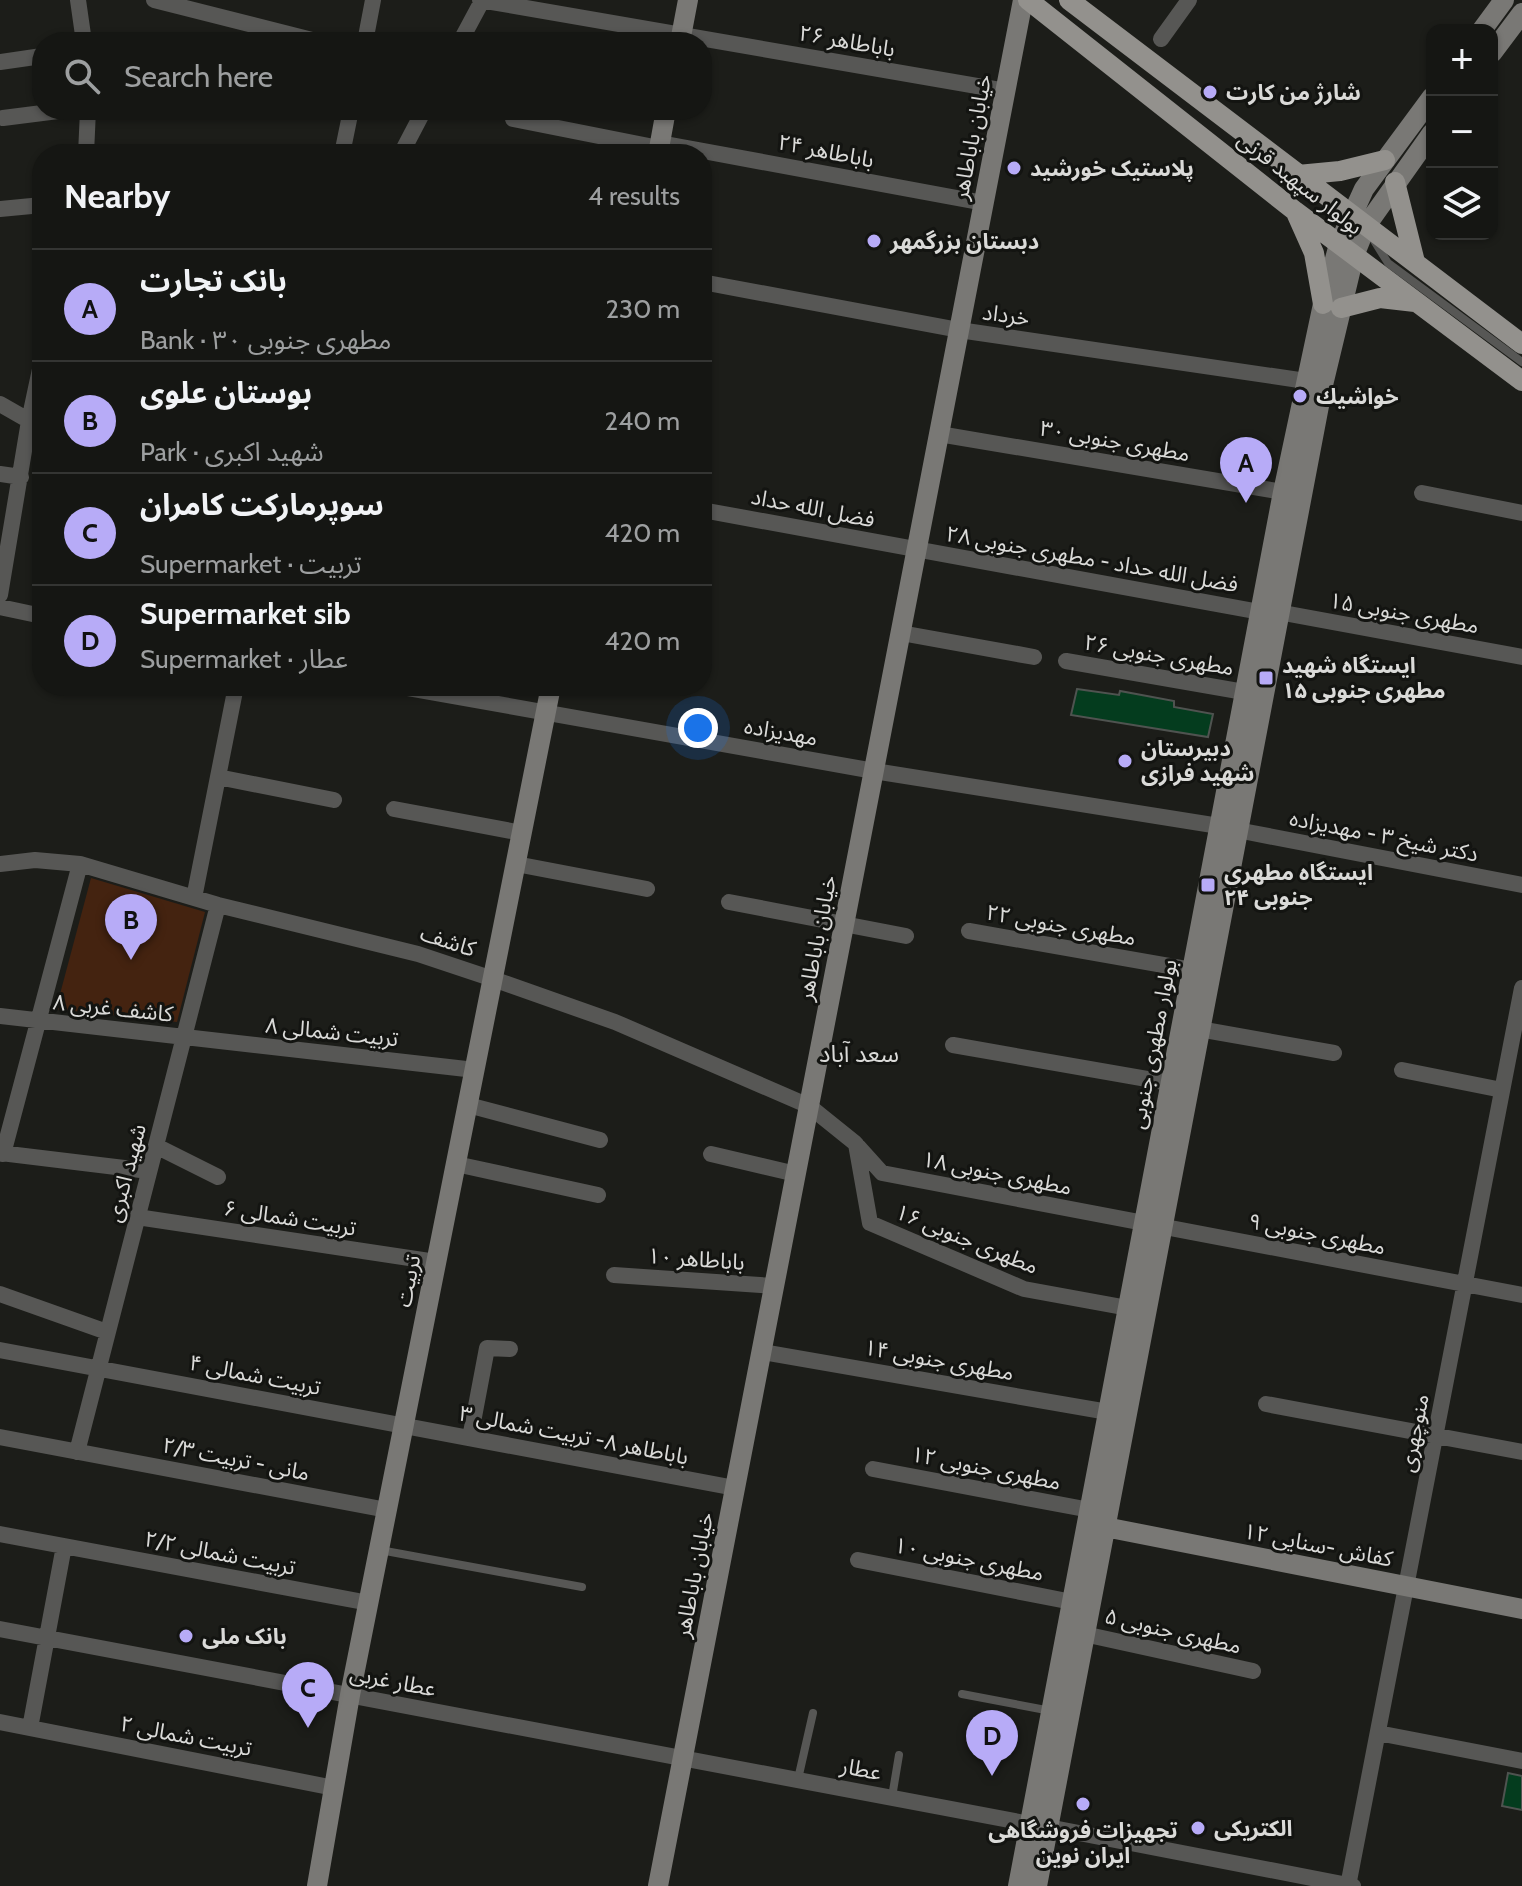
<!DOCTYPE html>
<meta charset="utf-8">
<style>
body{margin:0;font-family:Cabin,"Noto Sans Arabic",sans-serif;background:#1e1f1c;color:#f1f3f6}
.controls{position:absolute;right:24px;top:24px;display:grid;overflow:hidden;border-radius:16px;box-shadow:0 2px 6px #0004}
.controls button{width:72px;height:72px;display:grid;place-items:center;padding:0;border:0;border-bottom:2px solid #343533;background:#151613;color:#f1f3f6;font:40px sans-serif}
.you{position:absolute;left:698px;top:728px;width:28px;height:28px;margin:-20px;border:6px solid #fff;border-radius:50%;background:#1a73e8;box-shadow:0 0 0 12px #1a73e833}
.badge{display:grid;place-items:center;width:52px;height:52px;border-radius:50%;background:#b7abf7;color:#111;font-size:26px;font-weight:700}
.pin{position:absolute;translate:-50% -66px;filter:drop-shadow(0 2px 4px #0008)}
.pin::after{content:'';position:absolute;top:42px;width:28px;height:24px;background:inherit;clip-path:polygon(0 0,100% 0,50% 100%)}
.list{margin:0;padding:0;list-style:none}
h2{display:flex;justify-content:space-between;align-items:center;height:104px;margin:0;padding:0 32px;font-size:34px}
h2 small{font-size:26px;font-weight:400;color:#9d9fa0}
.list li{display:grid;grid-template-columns:52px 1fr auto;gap:24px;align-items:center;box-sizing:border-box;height:112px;padding:0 32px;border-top:2px solid #343533}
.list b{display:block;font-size:30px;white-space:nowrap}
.list p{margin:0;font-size:26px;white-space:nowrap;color:#9d9fa0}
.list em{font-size:26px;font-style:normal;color:#9d9fa0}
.icon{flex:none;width:44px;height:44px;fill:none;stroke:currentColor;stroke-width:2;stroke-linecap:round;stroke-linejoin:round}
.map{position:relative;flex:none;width:1522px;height:1886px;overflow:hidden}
.search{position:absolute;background:#151613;box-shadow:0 2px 6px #0004;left:32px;top:32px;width:680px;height:88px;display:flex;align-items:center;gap:20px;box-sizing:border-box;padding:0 28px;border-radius:32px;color:#9d9fa0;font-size:30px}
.panel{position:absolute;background:#151613;box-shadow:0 2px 6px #0004;left:32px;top:144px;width:680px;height:552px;border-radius:32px}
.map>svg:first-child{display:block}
.green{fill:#442310}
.building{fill:#043c1e;stroke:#4f5350;stroke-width:2}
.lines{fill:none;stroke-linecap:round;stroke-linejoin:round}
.lane{stroke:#575755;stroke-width:8}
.street{stroke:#575755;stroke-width:16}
.secondary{stroke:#797875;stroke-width:20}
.primary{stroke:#93918d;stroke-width:20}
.poi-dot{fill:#b7abf7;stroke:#131411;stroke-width:3}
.labels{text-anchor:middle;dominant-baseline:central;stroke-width:6;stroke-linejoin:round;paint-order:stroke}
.street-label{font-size:22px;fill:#dadad8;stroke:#131411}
.poi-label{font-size:22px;font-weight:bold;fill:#dadad8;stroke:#131411;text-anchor:start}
.neighbourhood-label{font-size:24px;fill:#dadad8;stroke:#131411}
</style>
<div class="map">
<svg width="1522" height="1886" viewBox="0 0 1522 1886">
<rect width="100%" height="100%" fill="#1c1d19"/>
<path class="green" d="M91,878L205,912L177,1022L56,1009Z"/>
<path class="building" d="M1077,689L1119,695L1120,691L1174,701V707L1213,714L1208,737L1071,715Z
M1508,1773L1522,1776V1810L1502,1806Z"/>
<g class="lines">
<path class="lane" d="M1373,239L1388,263L1522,362
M380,1550L582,1587
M962,1694L1051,1711
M798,1779L813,1713
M892,1797L899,1755"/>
<path class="street" d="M78,0L84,42
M154,0L320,42
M480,0L1006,91
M1161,39L1189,0
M365,42L373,0
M460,42L482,1
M0,62L42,56
M3,118L66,110
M513,119L659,148
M660,143L984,203
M86,154L88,110
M342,154L351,110
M401,154L424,110
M0,209L42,205
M702,282L959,330L1306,381
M0,404L42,428
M939,434L1283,492
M0,474L21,477
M1422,493L1522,513
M702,510L1260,612
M0,595L29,421L42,360
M0,607L42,616
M1278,612L1522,657
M901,633L1034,657
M1066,661L1244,692
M397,686L874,771L1219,826
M218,777L334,800
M394,809L522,833
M1237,830L1522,885
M0,864L35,860L80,864L218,905L418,954L493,979L615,1022L809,1106L855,1143L882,1173L1522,1295
M516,864L647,889
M194,898L236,686
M729,902L906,936
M969,931L1192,970
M0,1016L475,1070
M1199,1029L1334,1053
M953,1045L1170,1083
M1402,1070L1502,1090
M468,1105L600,1140
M856,1144L870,1223L1024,1289L1128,1308
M156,1146L218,1177
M0,1153L149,1171
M3,1154L80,864
M711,1154L796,1174
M456,1164L598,1195
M137,1217L436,1262
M614,1275L774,1286
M0,1294L107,1332
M0,1350L735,1488
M762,1352L1108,1412
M1266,1404L1522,1452
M0,1437L387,1510
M470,1438L487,1348L510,1349
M77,1452L218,905
M873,1469L1090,1510
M0,1534L369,1603
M858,1560L1072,1602
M0,1629L1030,1824
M1084,1634L1253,1671
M0,1722L334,1788
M30,1728L64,1546
M1378,1733L1522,1761
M1048,1827L1353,1886
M1348,1886L1522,988"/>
<path class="secondary" d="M1482,30L1504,0
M680,42L688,0
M1492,53L1522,13
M658,154L666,110
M1105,1527L1522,1609
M317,1886L350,1695L551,686
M658,1886L1023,0
M1018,1886L1283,492L1323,304L1339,244L1364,189L1432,97
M1037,1886L1323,385L1354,256L1366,226L1432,133"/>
<path class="primary" d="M1028,0L1295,211L1522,381
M1069,0L1522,344
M1298,175L1340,171L1385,160
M1395,182L1415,262
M1297,215L1314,253L1323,304
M1341,308L1380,298L1415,302"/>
</g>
<g class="poi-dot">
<circle cx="1210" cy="92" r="8"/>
<circle cx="1014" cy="168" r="8"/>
<circle cx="874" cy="241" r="8"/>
<circle cx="1300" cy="396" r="8"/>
<rect x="1258" y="670" width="16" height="16" rx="4"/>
<circle cx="1125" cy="761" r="8"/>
<rect x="1200" y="877" width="16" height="16" rx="4"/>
<circle cx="186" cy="1636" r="8"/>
<circle cx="1083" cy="1804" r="8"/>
<circle cx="1198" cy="1828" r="8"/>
</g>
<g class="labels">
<g class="street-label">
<text transform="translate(847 41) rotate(10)">باباطاهر ۲۶</text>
<text transform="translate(972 137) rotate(-79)">خیابان باباطاهر</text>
<text transform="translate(826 151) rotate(11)">باباطاهر ۲۴</text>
<text transform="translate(1300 183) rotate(38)">بولوار سپهبد قرنی</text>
<text transform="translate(1006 315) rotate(8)">خرداد</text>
<text transform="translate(1115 441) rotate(10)">مطهری جنوبی ۳۰</text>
<text transform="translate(813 508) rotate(11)">فضل الله حداد</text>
<text transform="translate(1092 559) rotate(10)">فضل الله حداد - مطهری جنوبی ۲۸</text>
<text transform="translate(1404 613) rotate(10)">مطهری جنوبی ۱۵</text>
<text transform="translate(1159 655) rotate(10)">مطهری جنوبی ۲۶</text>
<text transform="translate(781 732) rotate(10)">مهدیزاده</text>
<text transform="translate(1384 836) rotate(11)">دکتر شیخ ۳ - مهدیزاده</text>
<text transform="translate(1061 925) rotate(10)">مطهری جنوبی ۲۲</text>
<text transform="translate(817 938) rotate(-79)">خیابان باباطاهر</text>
<text transform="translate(448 941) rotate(18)">کاشف</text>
<text transform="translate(113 1008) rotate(6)">کاشف غربی ۸</text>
<text transform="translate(332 1032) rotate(6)">تربیت شمالی ۸</text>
<text transform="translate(1153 1044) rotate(-79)">بولوار مطهری جنوبی</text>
<text transform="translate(126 1173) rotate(-75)">شهید اکبری</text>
<text transform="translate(997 1173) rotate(11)">مطهری جنوبی ۱۸</text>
<text transform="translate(290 1218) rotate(9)">تربیت شمالی ۶</text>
<text transform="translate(1317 1234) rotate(11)">مطهری جنوبی ۹</text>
<text transform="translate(967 1239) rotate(22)">مطهری جنوبی ۱۶</text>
<text transform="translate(696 1259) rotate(4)">باباطاهر ۱۰</text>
<text transform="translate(408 1281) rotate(-79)">تربیت</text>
<text transform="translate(939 1360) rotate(10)">مطهری جنوبی ۱۴</text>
<text transform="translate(255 1375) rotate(11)">تربیت شمالی ۴</text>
<text transform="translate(1414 1433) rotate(-79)">منوچهری</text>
<text transform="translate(574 1435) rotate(11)">باباطاهر ۸- تربیت شمالی ۳</text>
<text transform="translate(236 1459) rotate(11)">مانی - تربیت ۲/۳</text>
<text transform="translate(986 1468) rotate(11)">مطهری جنوبی ۱۲</text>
<text transform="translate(1318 1545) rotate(11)">کفاش -سنایی ۱۲</text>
<text transform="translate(220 1553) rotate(11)">تربیت شمالی ۲/۲</text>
<text transform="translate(969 1559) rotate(11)">مطهری جنوبی ۱۰</text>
<text transform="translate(694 1575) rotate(-79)">خیابان باباطاهر</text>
<text transform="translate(1173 1631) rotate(13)">مطهری جنوبی ۵</text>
<text transform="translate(393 1681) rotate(11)">عطار غربی</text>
<text transform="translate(186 1736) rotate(11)">تربیت شمالی ۲</text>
<text transform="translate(861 1769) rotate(11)">عطار</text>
</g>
<g class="poi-label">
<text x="1226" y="92">شارژ من کارت</text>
<text x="1030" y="168">پلاستیک خورشید</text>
<text x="890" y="241">دبستان بزرگمهر</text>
<text x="1316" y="396">خواشيك</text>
<text x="1282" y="665">ایستگاه شهید<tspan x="1282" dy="25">مطهری جنوبی ۱۵</tspan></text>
<text x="1141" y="748">دبیرستان<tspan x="1141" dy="25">شهید فرازی</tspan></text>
<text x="1224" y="872">ایستگاه مطهری<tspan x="1224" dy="25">جنوبی ۲۴</tspan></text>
<text x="202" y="1636">بانک ملی</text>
<text x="1214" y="1828">الکتریکی</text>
<text x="1083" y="1830" text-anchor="middle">تجهیزات فروشگاهی<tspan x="1083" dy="25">ایران نوین</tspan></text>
</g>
<g class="neighbourhood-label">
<text x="859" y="1053">سعد آباد</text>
</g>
</g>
</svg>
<div class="controls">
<button>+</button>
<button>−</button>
<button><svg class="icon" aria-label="layers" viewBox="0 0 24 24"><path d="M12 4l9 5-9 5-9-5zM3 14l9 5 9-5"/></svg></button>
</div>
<div class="you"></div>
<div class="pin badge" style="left:1246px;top:503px">A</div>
<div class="pin badge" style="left:131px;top:960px">B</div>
<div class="pin badge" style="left:308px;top:1728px">C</div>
<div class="pin badge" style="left:992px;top:1776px">D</div>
<div class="search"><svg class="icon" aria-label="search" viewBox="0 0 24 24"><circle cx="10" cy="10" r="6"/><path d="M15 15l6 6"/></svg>Search here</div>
<section class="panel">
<h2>Nearby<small>4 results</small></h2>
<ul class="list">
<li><span class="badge">A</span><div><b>بانک تجارت</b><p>Bank · مطهری جنوبی ۳۰</p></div><em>230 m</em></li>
<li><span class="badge">B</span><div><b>بوستان علوی</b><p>Park · شهید اکبری</p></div><em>240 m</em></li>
<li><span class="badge">C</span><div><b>سوپرمارکت کامران</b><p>Supermarket · تربیت</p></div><em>420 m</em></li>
<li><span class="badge">D</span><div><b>Supermarket sib</b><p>Supermarket · عطار</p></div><em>420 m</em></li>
</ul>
</section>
</div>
